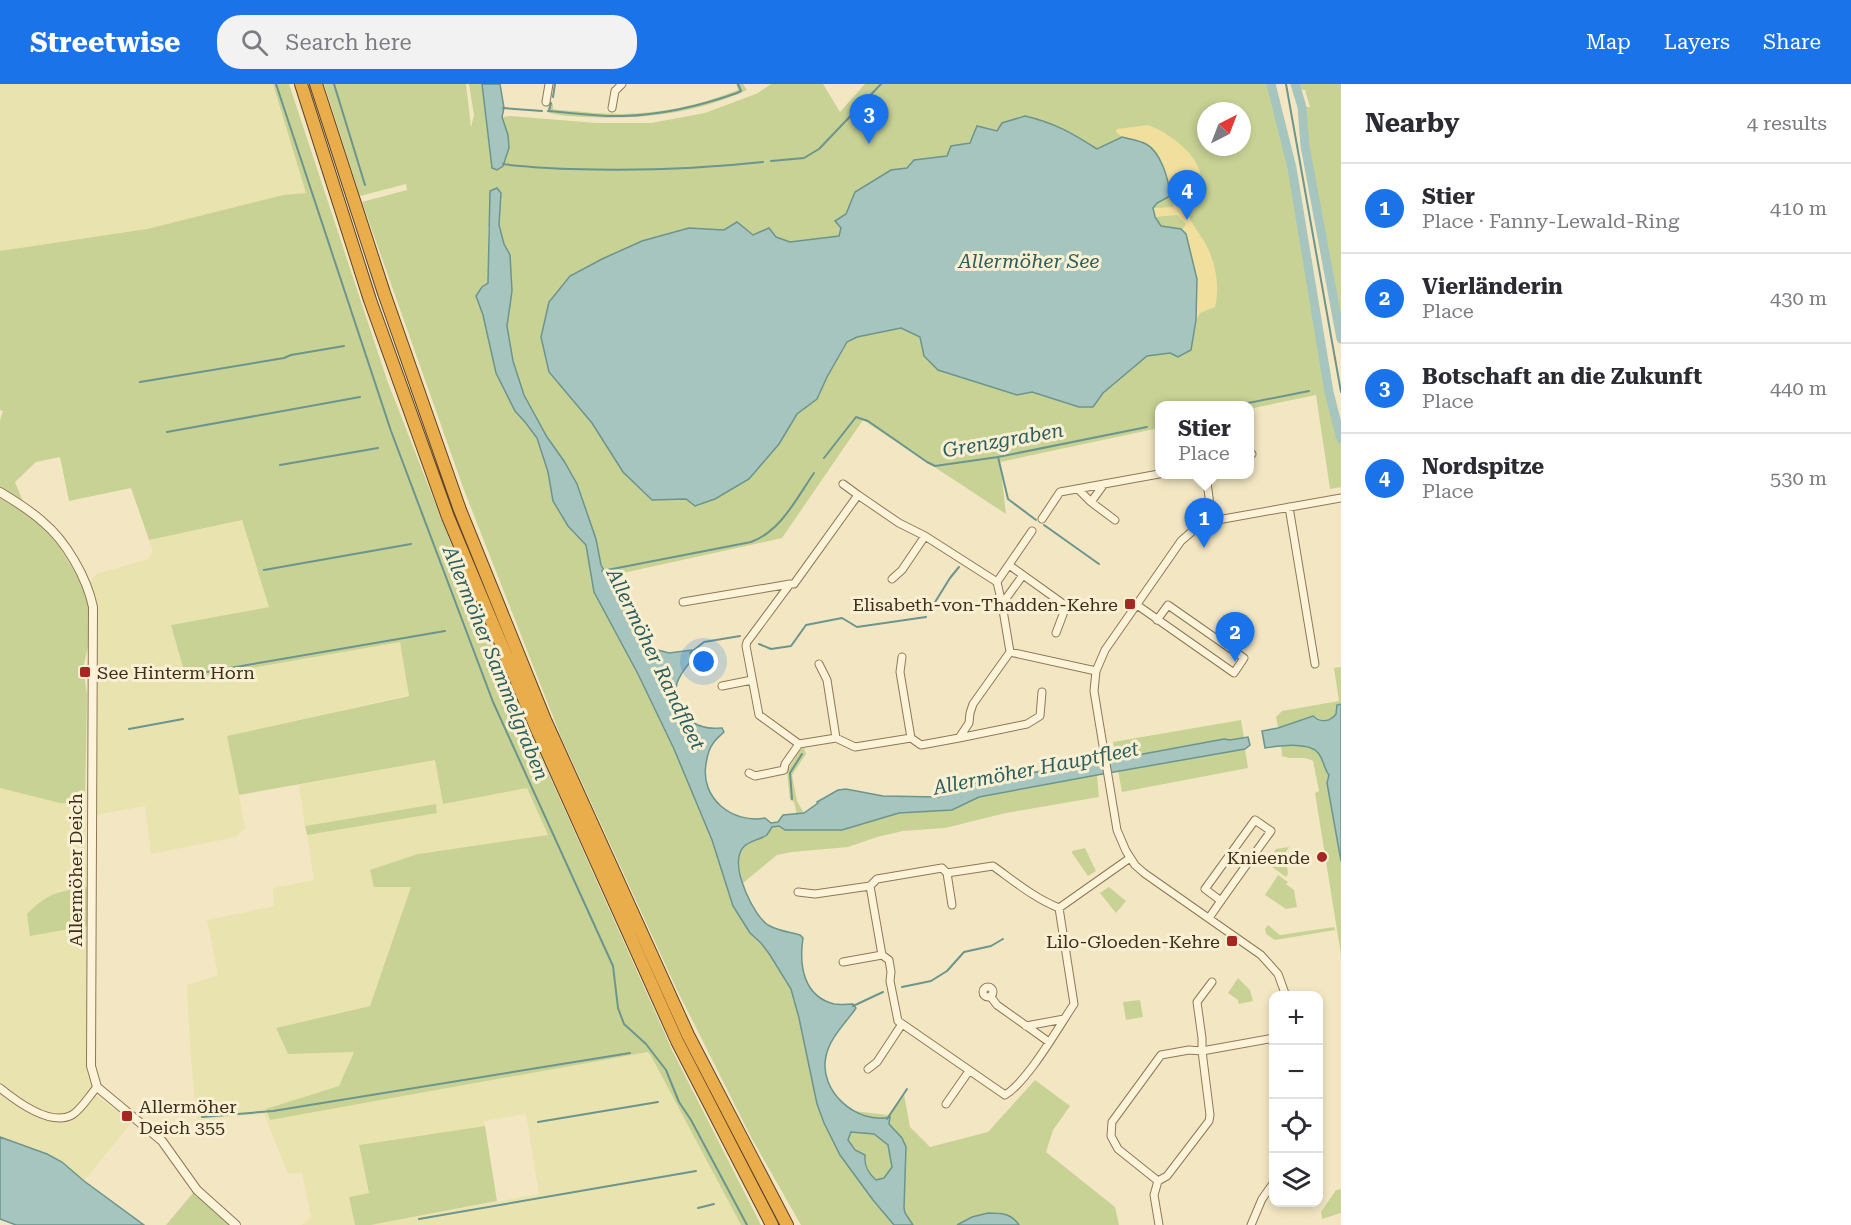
<!DOCTYPE html>
<meta charset="utf-8">
<style>
body{margin:0;font-family:"Roboto Serif",serif;background:#f2f2f3;color:#2b2b33}
.controls{position:absolute;right:18px;bottom:18px;display:grid;overflow:hidden;border-radius:12px;box-shadow:0 3px 9px #0003}
.controls button{width:54px;height:54px;display:grid;place-items:center;padding:0;border:0;border-bottom:2px solid #e1e1e2;background:#fff;color:#2b2b33;font:30px sans-serif}
.compass{position:absolute;left:1197px;top:18px;width:54px;height:54px;border-radius:50%;background:#fff;box-shadow:0 3px 9px #0003;rotate:42deg}
.you{position:absolute;left:704px;top:578px;width:21px;height:21px;margin:-15px;border:4px solid #fff;border-radius:50%;background:#1a73e8;box-shadow:0 0 0 9px #1a73e833}
.badge{display:grid;place-items:center;width:39px;height:39px;border-radius:50%;background:#1a73e8;color:#fff;font-size:20px;font-weight:700}
.pin{position:absolute;translate:-50% -50px;filter:drop-shadow(0 2px 3px #0008)}
.pin::after{content:'';position:absolute;top:32px;width:21px;height:18px;background:inherit;clip-path:polygon(0 0,100% 0,50% 100%)}
.popup{position:absolute;left:1155px;top:317px;width:99px;height:78px;box-sizing:border-box;display:grid;place-content:center;border-radius:12px;background:#fff;filter:drop-shadow(0 2px 4px #0005);font-size:20px;white-space:nowrap;color:#7c7c81}
.popup b{font-size:22px;color:#2b2b33}
.popup::after{content:'';position:absolute;left:50%;top:100%;margin-left:-12px;border:12px solid transparent;border-top-color:#fff}
.list{margin:0;padding:0;list-style:none}
h2{display:flex;justify-content:space-between;align-items:center;height:78px;margin:0;padding:0 24px;font-size:26px}
h2 small{font-size:20px;font-weight:400;color:#7c7c81}
.list li{display:grid;grid-template-columns:39px 1fr auto;gap:18px;align-items:center;box-sizing:border-box;height:90px;padding:0 24px;border-top:2px solid #e1e1e2}
.list b{display:block;font-size:22px;white-space:nowrap}
.list p{margin:0;font-size:20px;white-space:nowrap;color:#7c7c81}
.list em{font-size:20px;font-style:normal;color:#7c7c81}
.icon{flex:none;width:33px;height:33px;fill:none;stroke:currentColor;stroke-width:2;stroke-linecap:round;stroke-linejoin:round}
.map{position:relative;flex:none;width:1341px;height:1141px;overflow:hidden}
header{display:flex;align-items:center;gap:36px;box-sizing:border-box;height:84px;padding:0 30px;background:#1a73e8;color:#fff}
header strong{font-size:28px}
nav{display:flex;gap:33px;margin-inline-start:auto;font-size:21px}
.search{width:420px;height:54px;background:#f2f2f3;display:flex;align-items:center;gap:15px;box-sizing:border-box;padding:0 21px;border-radius:24px;color:#7c7c81;font-size:22px}
main{display:flex}
aside{flex:1;background:#fff}
.map>svg:first-child{display:block}
.farmland{fill:#e9e3af}
.green{fill:#c8d295;fill-rule:evenodd}
.sand{fill:#f1df9e}
.water{fill:#a6c5be;stroke:#6b958d;stroke-width:1.5;fill-rule:evenodd}
.lines{fill:none;stroke-linecap:round;stroke-linejoin:round}
.stream{stroke:#6b958d;stroke-width:2}
.canal{stroke:#a6c5be;stroke-width:9}
.minor-casing{stroke:#8f7857;stroke-width:9}
.tertiary-casing{stroke:#8f7857;stroke-width:10}
.motorway-casing{stroke:#5d452c;stroke-width:14}
.minor{stroke:#fcf3d8;stroke-width:7}
.tertiary{stroke:#fcf3d8;stroke-width:8}
.motorway{stroke:#eaad4c;stroke-width:12}
.poi-dot{fill:#a52721;stroke:#f9f0d4;stroke-width:2}
.labels{text-anchor:middle;dominant-baseline:central;stroke-width:6;stroke-linejoin:round;paint-order:stroke}
.poi-label{font-size:18px;fill:#3e2f1d;stroke:#f9f0d4;text-anchor:end}
.street-label{font-size:18px;fill:#3e2f1d;stroke:#f9f0d4}
.water-label{font-size:20px;font-style:italic;fill:#2b5f5e;stroke:#f9f0d4}
</style>
<header>
<strong>Streetwise</strong>
<div class="search"><svg class="icon" aria-label="search" viewBox="0 0 24 24"><circle cx="10" cy="10" r="6"/><path d="M15 15l6 6"/></svg>Search here</div>
<nav><a>Map</a><a>Layers</a><a>Share</a></nav>
</header>
<main>
<div class="map">
<svg width="1341" height="1141" viewBox="0 0 1341 1141">
<rect width="100%" height="100%" fill="#f3e7c3"/>
<path class="farmland" d="M0,0H273L307,109L283,111L147,145L0,167Z
M242,436L269,523L171,541L188,594L400,557L409,611L228,652L245,744L236,753L151,770L145,722L96,731V558L89,500L96,490L148,475L153,468L149,456Z
M435,675L443,720L527,703L548,751L418,770L412,802L370,922L276,944L288,970L354,968L339,1002L267,1025L269,1036L648,968L651,972L741,1141H372L539,1110L526,1030L484,1037L485,1042L359,1061L369,1109L349,1113L355,1141H301L311,1134L302,1088L288,1090L264,1030L197,1036L190,965L187,901L218,891L207,836L274,822L273,804L314,796L307,751L437,728L436,720L305,742L299,701Z
M0,704L60,719L85,720L87,803L59,807L31,852L87,842V985L92,1001L97,1012L132,1038L84,1097L62,1078L47,1070L0,1053Z"/>
<path class="green" d="M273,0H289L387,296L487,552L673,968L761,1141H741L651,972L648,968L270,1036L266,1025L339,1002L354,968L288,970L276,944L370,922L411,803H374L370,786L418,770L548,751L527,704L443,720L435,676L239,711L227,652L409,612L400,558L188,595L185,590L171,541L269,523L242,436L149,456L131,404L69,417L60,373L36,378L15,398L24,420L0,404V336L3,327L0,326V167L147,145L283,111L306,109Z
M324,0H466L471,43L474,31L469,0H482L490,65L503,82C510,60 509,55 502,33L511,32L596,39H651L705,29L758,9L771,0H823L840,28L865,0H1271L1292,84L1329,308L1341,355V403L1330,405L1316,311L1249,325V322H1159V344L1000,378L1006,430L863,336L782,454L623,489L606,490L601,481L596,455L577,400L564,377L547,353L524,311L513,277L507,242L512,207L510,171L504,160L499,141L501,109L488,144V199L482,203L476,212L483,231L496,289L515,327L525,338L537,354L548,388L553,417L568,442L586,461L594,508L638,590L674,665L712,756L733,822L750,849L761,859L770,871L791,905L799,934L817,1020L824,1039L840,1071L873,1116L894,1141H801L752,1055L677,906L561,653L464,406L362,118L407,106L406,100L360,112ZM1206,27H1242V63H1206ZM1025,32C1055,39 1072,49 1097,65L1122,53L1157,119L1153,124L1155,133L1161,142L1181,145L1170,269L1147,272L1103,309L1093,323H1079L1032,308L1017,311L939,286L924,272L921,253L901,243L857,253L847,259L827,293L817,315L797,330L779,360L749,395L715,415L695,422L686,415L651,416L623,388L592,339L549,288L689,144L724,146L776,153L790,158L839,152L855,108L891,86L907,84L914,76L947,72L951,62C979,58 1001,45 1025,32Z
M736,0H743L747,6C695,30 640,36 584,33C572,32 558,32 547,28L550,18L553,20V25L559,26C579,27 599,30 620,30C660,30 701,21 738,6Z
M1295,0H1341V255L1305,62L1302,23H1310L1305,6L1297,5Z
M0,412L42,441L59,462L83,502L89,524L88,563L83,584L87,611L85,720L60,719L0,704Z
M1341,583V620L1337,621L1335,632L1325,637L1313,632L1278,644L1276,633L1282,627L1339,617L1334,584Z
M1241,636L1244,654L1230,656L1224,655L1116,675L1113,658Z
M1281,661C1296,663 1313,657 1321,673C1325,680 1324,685 1329,691L1327,700L1341,777V871L1315,709L1319,707L1313,677C1302,670 1294,677 1282,672Z
M804,664L806,670L792,691L797,717L804,729L797,731L794,718L790,716L787,687L801,665Z
M1245,665L1248,684L1122,708L1118,687Z
M1097,691L1099,713L1006,729L945,744L903,747L877,753L848,763L792,768L777,771L743,799C737,773 735,769 757,753C765,748 770,743 779,742L785,746H817L899,729L952,726L979,713Z
M436,720L437,729L307,751L305,742Z
M1289,763L1285,769L1288,790L1286,793L1268,780V777L1276,765Z
M1085,764L1096,787L1088,792L1072,769V767Z
M1278,791L1288,798L1286,800L1294,806L1297,823L1286,825L1265,811Z
M87,803V842L30,852L27,830C48,809 59,807 87,803Z
M1109,803L1126,817L1116,829L1100,809Z
M1268,841L1280,851L1334,843L1335,846L1275,856L1266,850L1265,845Z
M1238,894L1250,906L1253,917L1239,920L1238,916L1228,909Z
M1140,916L1143,933L1126,936L1123,918Z
M1035,996L1070,1022L1053,1046L1046,1068L1115,1123L1119,1141H1019L1013,1134L1004,1129L972,1133L957,1141H913L905,1129L904,1124L906,1063L902,1054L889,1040L890,1033L880,1036L854,1027L888,1031L904,1010L910,1043L930,1063L988,1048Z
M485,1042L497,1117L371,1141H355L349,1113L369,1109L359,1061Z
M851,1048L874,1050L888,1061L892,1083L884,1094L876,1096L869,1090L865,1079L848,1056Z
M1341,1105V1129L1322,1135L1321,1128L1336,1106Z
M193,1109L229,1141H166Z"/>
<path class="sand" d="M1148,41C1155,44 1163,47 1169,52C1188,64 1211,88 1196,111C1193,115 1189,119 1186,122C1188,137 1198,146 1205,159C1216,178 1220,202 1215,223L1200,229L1196,236L1197,195L1186,150L1182,146L1186,140L1177,131L1155,133L1153,124L1174,123L1170,112L1169,98L1148,60L1122,53L1116,48L1117,45Z"/>
<path class="water" d="M482,0H500L504,24L502,33L508,51L509,64L503,82L497,86L492,84Z
M1025,32C1055,39 1072,49 1097,65L1122,53C1129,55 1139,56 1146,60C1161,68 1169,96 1170,112L1157,119L1153,124L1155,133L1161,142L1181,145L1186,150L1197,195L1196,236L1191,266L1178,273L1170,269L1147,272L1103,309L1093,323H1079L1032,308L1017,311L938,286L924,272L920,253L901,244L857,253L847,258L827,293L817,315L797,330L779,360L749,395L715,415L695,422L686,415L652,416L623,388L592,339L549,288L541,253L549,218L570,192L602,175L642,157L689,144L724,146L737,138L753,151L769,144L776,153L790,158L839,152L841,144L835,137L846,130L855,108L891,86L907,84L914,76L947,72L951,62L970,59L977,42L997,47L1002,39Z
M497,104L501,109L499,141L504,160L510,171L512,207L507,242L513,277L524,311L547,353L564,377L577,400L596,455L601,481L636,547L646,558L658,566L669,569L692,566L695,572C689,580 680,589 677,599C673,617 685,639 704,643C710,645 716,644 722,644L724,648C721,651 717,654 714,658C710,663 707,672 706,680C700,714 732,740 765,734L771,739L778,738L783,731L804,729L818,719L817,718L838,706L846,705L883,712L939,713L972,700L1000,694L1116,675L1224,655L1230,656L1248,653L1250,661L1245,665L1097,691L979,713L952,726L899,729L842,746H785L779,742L772,743C772,744 767,750 767,751C758,757 744,757 740,769C733,787 753,831 768,841C778,847 790,848 800,851L803,854C799,881 803,912 834,920C840,921 847,920 853,920L856,924C846,939 830,953 826,972C818,1007 857,1041 890,1033L889,1040L902,1054L906,1063L904,1124L905,1129L913,1141H894L873,1116L840,1071L824,1039L817,1020L799,934L791,905L770,871L761,859L750,849L733,822L712,756L674,665L638,590L594,508L586,461L568,442L553,417L548,388L537,354L525,338L515,327L496,289L483,231L476,212L482,203L488,199L490,107ZM851,1048L874,1050L888,1061L892,1083L884,1094L876,1096C868,1089 864,1082 865,1071L855,1066L848,1056Z
M1341,620V777L1327,699L1329,691C1324,685 1324,677 1319,670C1311,657 1279,662 1265,664L1262,647L1278,644L1313,632C1321,639 1330,638 1336,630L1337,621Z
M0,1053L47,1070L62,1078L84,1097L144,1141H16L0,1135Z
M988,1129C1001,1129 1011,1129 1019,1141H957L972,1133Z"/>
<g class="lines">
<path class="stream" d="M276,0L391,347L493,618L613,882L618,924L624,940L646,960L666,986L679,1018L691,1036L747,1141
M334,0L365,101
M1286,0L1341,308
M553,13L555,0
M503,24L542,27
M548,27C573,29 598,33 623,32C663,31 700,22 737,9L741,7L738,0
M549,27L551,19
M771,77L804,74L819,65L881,0
M503,80C525,83 548,84 571,85C635,87 699,85 763,78
M140,298L284,274L291,271L344,262
M1233,322L1309,307
M167,348L360,313
M998,373L1008,415L1036,436
M824,374L856,333L868,337L927,378L935,382L998,373L1147,343
M280,381L378,364
M1044,441L1099,480
M264,486L411,460
M602,487L751,458C781,447 796,415 814,389
M932,523L950,494L959,483
M759,560L771,565L791,562L806,541L842,534L857,543L926,533
M690,569L704,558L740,552
M195,590L445,547
M129,645L183,635
M792,715L790,689L802,670
M902,903L931,897L947,887L964,868L991,862L1003,855
M853,922L883,908
M202,1033L273,1027L630,969
M887,1035L907,1005
M538,1038L658,1018
M698,1124L714,1120
M419,1135L696,1087"/>
<path class="canal" d="M1271,0L1292,84L1329,308L1341,355
M1295,0L1302,23L1305,62L1341,255"/>
<defs>
<path id="minor" d="M546,18L549,0
M612,24L615,7L622,0
M1249,371L1252,370
M1206,390L1212,437
M843,400L858,411
M1078,405L1091,418L1115,436
M1091,418L1104,400
M1289,423L1315,580
M1042,435L1060,408L1159,390
M1009,481L1062,519L1065,525L1056,549
M1023,491L1002,520L997,498L925,452L899,439L858,411L794,500H790L747,558L746,562L759,631L799,660L836,654L855,663L911,654L921,661L959,654L969,639L970,629L973,620L1010,568L1096,587
M892,495L902,486L925,452
M997,498L1032,447
M683,518L790,500
M1002,520L1010,568
M1137,521L1234,589L1244,574L1168,521L1157,536
M902,573L900,588L911,654
M819,580L827,596L836,654
M722,602L752,596
M959,654L1027,640L1040,632L1042,608
M749,689L755,692L784,686L785,680L799,660
M947,789L952,821
M798,808L815,810L870,802
M1059,824C1034,814 1014,797 993,782L947,789L942,784L877,795L870,802L882,871L889,876L891,888L890,897L898,937L1005,1011C1028,997 1058,944 1074,920L1059,824L1130,774
M1209,834C1229,805 1250,776 1271,747L1255,736L1205,805L1221,817
M843,878L882,871
M983 908a5 5 0 1 1 10 0a5 5 0 1 1-10 0Z
M990,912L997,921L1049,958
M1286,912L1278,890L1261,871L1144,789L1135,781L1126,767L1117,746L1094,607L1096,587L1105,566L1181,457L1196,444L1212,437L1341,414
M1026,942L1064,935
M868,985L877,978L902,940
M0,1004C16,1017 50,1043 72,1031C81,1026 89,1012 97,1003
M946,1020L969,987
M1158,1097L1118,1065L1111,1052L1112,1038L1161,971L1189,966L1202,967V954L1197,918L1212,898
M1159,1141L1154,1111L1158,1097L1167,1092L1209,1037L1210,1031L1202,967L1274,954
M1251,1141L1262,1115L1274,1098"/>
<path id="tertiary" d="M0,408C15,417 30,426 43,438C66,457 87,494 93,523L91,982L97,1003L162,1057L197,1106L236,1141"/>
<path id="motorway" d="M301,0L370,216L448,433L535,641L677,957L772,1141
M316,0L384,209L460,426L545,636L688,951L787,1141"/>
</defs>
<use href="#minor" class="minor-casing"/>
<use href="#tertiary" class="tertiary-casing"/>
<use href="#motorway" class="motorway-casing"/>
<use href="#minor" class="minor"/>
<use href="#tertiary" class="tertiary"/>
<use href="#motorway" class="motorway"/>
</g>
<g class="poi-dot">
<rect x="1124" y="514" width="12" height="12" rx="3"/>
<rect x="79" y="582" width="12" height="12" rx="3"/>
<circle cx="1322" cy="773" r="6"/>
<rect x="1226" y="851" width="12" height="12" rx="3"/>
<rect x="121" y="1026" width="12" height="12" rx="3"/>
</g>
<g class="labels">
<g class="poi-label">
<text x="1118" y="520">Elisabeth-von-Thadden-Kehre</text>
<text x="97" y="588" text-anchor="start">See Hinterm Horn</text>
<text x="1310" y="773">Knieende</text>
<text x="1220" y="857">Lilo-Gloeden-Kehre</text>
<text x="139" y="1022" text-anchor="start">Allermöher<tspan x="139" dy="21">Deich 355</tspan></text>
</g>
<g class="street-label">
<text transform="translate(75 786) rotate(-90)">Allermöher Deich</text>
</g>
<g class="water-label">
<text x="1029" y="177">Allermöher See</text>
<text transform="translate(1003 356) rotate(-10)">Grenzgraben</text>
<text transform="translate(656 575) rotate(64)">Allermöher Randfleet</text>
<text transform="translate(496 579) rotate(68)">Allermöher Sammelgraben</text>
<text transform="translate(1036 684) rotate(-11)">Allermöher Hauptfleet</text>
</g>
</g>
</svg>
<div class="controls">
<button>+</button>
<button>−</button>
<button><svg class="icon" aria-label="locate" viewBox="0 0 24 24"><circle cx="12" cy="12" r="6"/><path d="M12 2v4M12 18v4M2 12h4M18 12h4"/></svg></button>
<button><svg class="icon" aria-label="layers" viewBox="0 0 24 24"><path d="M12 4l9 5-9 5-9-5zM3 14l9 5 9-5"/></svg></button>
</div>
<svg class="compass" viewBox="-18 -18 36 36"><path d="M0-13l5 13h-10z" fill="#e53935"/><path d="M0 13l5-13h-10z" fill="#7c7c81"/></svg>
<div class="you"></div>
<div class="pin badge" style="left:1204px;top:464px">1</div>
<div class="popup"><b>Stier</b>Place</div>
<div class="pin badge" style="left:1235px;top:578px">2</div>
<div class="pin badge" style="left:869px;top:60px">3</div>
<div class="pin badge" style="left:1187px;top:136px">4</div>
</div>
<aside>
<h2>Nearby<small>4 results</small></h2>
<ul class="list">
<li><span class="badge">1</span><div><b>Stier</b><p>Place · Fanny-Lewald-Ring</p></div><em>410 m</em></li>
<li><span class="badge">2</span><div><b>Vierländerin</b><p>Place</p></div><em>430 m</em></li>
<li><span class="badge">3</span><div><b>Botschaft an die Zukunft</b><p>Place</p></div><em>440 m</em></li>
<li><span class="badge">4</span><div><b>Nordspitze</b><p>Place</p></div><em>530 m</em></li>
</ul>
</aside>
</main>
